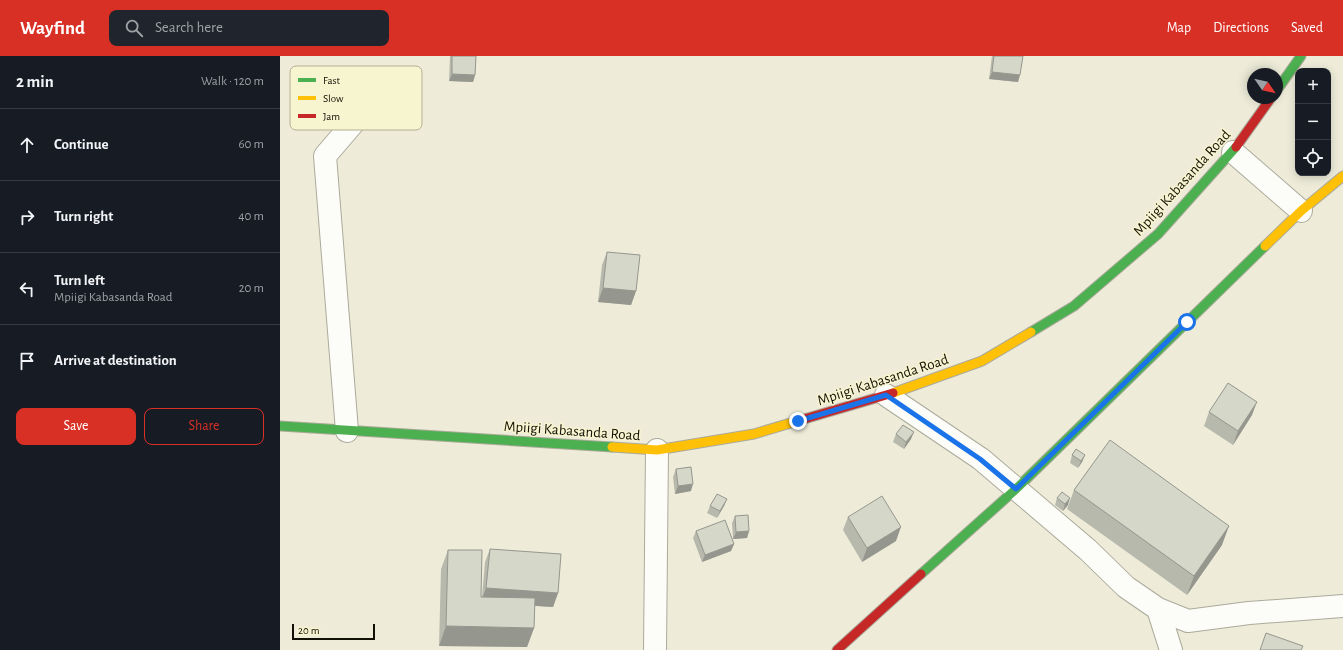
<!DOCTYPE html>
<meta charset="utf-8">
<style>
body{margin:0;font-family:"Alegreya Sans",sans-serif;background:#20242c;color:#f1f3f6}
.controls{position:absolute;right:12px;top:12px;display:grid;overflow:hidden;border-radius:8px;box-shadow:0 2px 10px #0003}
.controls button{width:36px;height:36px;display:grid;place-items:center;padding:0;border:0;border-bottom:1px solid #363941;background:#171b24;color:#f1f3f6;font:20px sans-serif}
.compass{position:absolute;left:967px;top:12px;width:36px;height:36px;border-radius:50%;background:#171b24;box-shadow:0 2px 10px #0003;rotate:124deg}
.scale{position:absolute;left:12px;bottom:10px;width:83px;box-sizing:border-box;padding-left:4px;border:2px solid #111004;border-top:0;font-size:11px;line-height:14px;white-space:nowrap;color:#111004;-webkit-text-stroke:3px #f7f4d0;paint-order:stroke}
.stop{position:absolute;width:12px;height:12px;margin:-9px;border:3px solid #1a73e8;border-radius:50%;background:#fff}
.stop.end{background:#1a73e8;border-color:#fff;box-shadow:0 1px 4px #0008}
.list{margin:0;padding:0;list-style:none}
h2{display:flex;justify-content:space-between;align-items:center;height:52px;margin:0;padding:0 16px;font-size:17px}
h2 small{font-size:13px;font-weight:400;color:#9ea1a6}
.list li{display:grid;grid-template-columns:26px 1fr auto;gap:12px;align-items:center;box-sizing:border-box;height:72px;padding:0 16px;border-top:1px solid #363941}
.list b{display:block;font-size:15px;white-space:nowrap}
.list p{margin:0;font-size:13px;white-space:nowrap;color:#9ea1a6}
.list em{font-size:13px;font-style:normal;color:#9ea1a6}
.actions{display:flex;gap:8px;padding:12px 16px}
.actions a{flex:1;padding:9px 0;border:1px solid #d93025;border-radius:8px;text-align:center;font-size:14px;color:#d93025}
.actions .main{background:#d93025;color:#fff}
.icon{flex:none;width:22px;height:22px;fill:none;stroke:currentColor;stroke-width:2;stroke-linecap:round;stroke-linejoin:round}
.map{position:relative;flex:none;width:1063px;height:594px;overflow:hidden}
header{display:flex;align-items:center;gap:24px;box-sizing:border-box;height:56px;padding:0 20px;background:#d93025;color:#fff}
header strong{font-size:19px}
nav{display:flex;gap:22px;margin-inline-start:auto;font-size:14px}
.search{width:280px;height:36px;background:#20242c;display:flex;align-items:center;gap:10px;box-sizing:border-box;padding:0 14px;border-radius:8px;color:#9ea1a6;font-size:15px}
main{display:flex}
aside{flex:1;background:#171b24}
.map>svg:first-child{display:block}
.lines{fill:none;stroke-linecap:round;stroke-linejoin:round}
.street-casing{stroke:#abaa9b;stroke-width:24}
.fast-casing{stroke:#abaa9b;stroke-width:11}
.slow-casing{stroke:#abaa9b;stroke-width:11}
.jam-casing{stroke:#abaa9b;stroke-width:11}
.street{stroke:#fcfcf9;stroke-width:22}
.fast{stroke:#4caf50;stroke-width:9}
.slow{stroke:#ffc107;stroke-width:9}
.jam{stroke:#c62828;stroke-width:9}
.wall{fill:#b7b9ad}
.shaded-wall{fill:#95968d}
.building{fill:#d5d7c9;stroke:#95968d}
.route{stroke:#1a73e8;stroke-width:5}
.labels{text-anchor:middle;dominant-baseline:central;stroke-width:3;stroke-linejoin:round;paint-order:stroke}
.street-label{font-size:15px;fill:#111004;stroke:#f7f4d0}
.key{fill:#f7f4d0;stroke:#b2b093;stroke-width:1}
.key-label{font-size:11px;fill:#111004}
</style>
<header>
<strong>Wayfind</strong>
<div class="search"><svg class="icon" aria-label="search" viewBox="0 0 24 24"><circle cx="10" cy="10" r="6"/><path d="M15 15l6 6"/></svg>Search here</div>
<nav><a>Map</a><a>Directions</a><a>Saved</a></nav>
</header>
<main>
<aside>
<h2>2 min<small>Walk · 120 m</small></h2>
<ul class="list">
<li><svg class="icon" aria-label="ahead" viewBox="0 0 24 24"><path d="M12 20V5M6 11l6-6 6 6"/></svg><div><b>Continue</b></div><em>60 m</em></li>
<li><svg class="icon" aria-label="right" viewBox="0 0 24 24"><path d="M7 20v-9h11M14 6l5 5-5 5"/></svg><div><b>Turn right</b></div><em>40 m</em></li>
<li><svg class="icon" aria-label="left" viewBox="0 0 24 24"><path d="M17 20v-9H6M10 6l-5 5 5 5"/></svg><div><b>Turn left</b><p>Mpiigi Kabasanda Road</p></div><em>20 m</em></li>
<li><svg class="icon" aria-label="arrive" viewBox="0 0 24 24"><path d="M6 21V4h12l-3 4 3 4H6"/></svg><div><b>Arrive at destination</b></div></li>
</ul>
<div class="actions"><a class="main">Save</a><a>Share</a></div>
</aside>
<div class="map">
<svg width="1063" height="594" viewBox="0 0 1063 594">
<rect width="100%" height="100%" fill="#eeecd9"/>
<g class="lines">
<defs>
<path id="street" d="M953,96L1021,155
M606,339L701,403L808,494L846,531L878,553L908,565L969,557L1063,550
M67,375L45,100L104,31
M878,553L891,594
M375,594L377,394"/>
<path id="fast" d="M997,34L1021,0
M751,276L794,250L878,178L956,91
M0,370L332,391
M641,518L736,433L985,190"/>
<path id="slow" d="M985,190L1021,155L1063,120
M613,337L702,305L751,276
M332,391L377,394L474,378L514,366"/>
<path id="jam" d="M956,91L991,42
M514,366L613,337
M557,594L641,518"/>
</defs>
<use href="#street" class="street-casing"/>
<use href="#fast" class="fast-casing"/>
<use href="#slow" class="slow-casing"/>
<use href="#jam" class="jam-casing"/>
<use href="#street" class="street"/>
<use href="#fast" class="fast"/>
<use href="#slow" class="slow"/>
<use href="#jam" class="jam"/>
</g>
<path class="wall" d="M170,0H196L195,19L193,26L169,25Z
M712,0H743L738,26L709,23Z
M327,196L356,235L351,249L318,246L322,209Z
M929,356L972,359L953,389L924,370Z
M616,378L631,383L624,393L613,386Z
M792,399H805L802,406L798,412L790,407Z
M396,413L411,435L395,438L393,421Z
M794,434L942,489L907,539L787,453Z
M777,442L788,449L783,455L775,449Z
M447,443L444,450L437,462L427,457L430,450Z
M455,460L469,475L467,482L453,483L452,467Z
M568,461L616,485L582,506L563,474Z
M416,475L454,488L451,495L422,506L413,482Z
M210,493L278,537L273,551L255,550L254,572L247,591L159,590L161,513L168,494L202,541L205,506Z"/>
<path class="shaded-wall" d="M712,16L740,19L738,26L709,23Z
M172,18L195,19L193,26L169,25Z
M323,232L356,235L351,249L318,246Z
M977,346L972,359L953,389L958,375Z
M634,376L631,383L624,393L626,386Z
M805,399L802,406L798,412L801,405Z
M413,428L411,435L395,438L398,430Z
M790,442L788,449L783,455L785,448Z
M447,443L444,450L437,462L440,455Z
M949,470L942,489L907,539L914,520Z
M621,471L616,485L582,506L587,492Z
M469,475L467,482L453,483L456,476Z
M454,488L451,495L422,506L425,499Z
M206,532L278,537L273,551L201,546Z
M166,570L254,572L247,591L159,590Z"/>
<path class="building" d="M172,0H196L195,19L172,18Z
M714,0H743L740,19L712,16Z
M327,196L360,199L356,235L323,232Z
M948,327L977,346L958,375L929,356Z
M623,369L634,376L626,386L616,378Z
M830,384L949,470L914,520L794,434Z
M796,393L805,399L801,405L792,399Z
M411,411L413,428L398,430L396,413Z
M782,436L790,442L785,448L777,442Z
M437,438L447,443L440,455L430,450Z
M602,440L621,471L587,492L568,461Z
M468,459L469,475L456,476L455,460Z
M445,464L454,488L425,499L416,475Z
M210,493L281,498L278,537L206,532Z
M168,494H202L201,541L255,542L254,572L166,570Z
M986,577L1023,590L1021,594H980Z"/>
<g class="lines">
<path class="route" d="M518,365L606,339L700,403L736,433L907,266"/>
</g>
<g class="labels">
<g class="street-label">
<text transform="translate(902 127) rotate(-48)">Mpiigi Kabasanda Road</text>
<text transform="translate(603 324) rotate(-18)">Mpiigi Kabasanda Road</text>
<text transform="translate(292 375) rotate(4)">Mpiigi Kabasanda Road</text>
</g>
</g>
<rect x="10" y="10" width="132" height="64" rx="6" class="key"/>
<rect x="18" y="22" width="18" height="4" fill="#4caf50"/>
<rect x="18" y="40" width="18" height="4" fill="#ffc107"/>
<rect x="18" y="58" width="18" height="4" fill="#c62828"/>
<g class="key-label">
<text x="43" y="28">Fast</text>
<text x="43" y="46">Slow</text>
<text x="43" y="64">Jam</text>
</g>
</svg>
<div class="controls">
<button>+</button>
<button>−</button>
<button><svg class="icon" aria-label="locate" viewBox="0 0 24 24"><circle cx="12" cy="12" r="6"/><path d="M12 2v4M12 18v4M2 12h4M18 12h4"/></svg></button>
</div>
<svg class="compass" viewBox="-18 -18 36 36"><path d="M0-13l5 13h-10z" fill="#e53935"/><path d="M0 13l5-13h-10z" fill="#9ea1a6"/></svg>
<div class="scale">20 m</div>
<div class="stop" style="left:907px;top:266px"></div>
<div class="stop end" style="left:518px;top:365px"></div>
</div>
</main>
